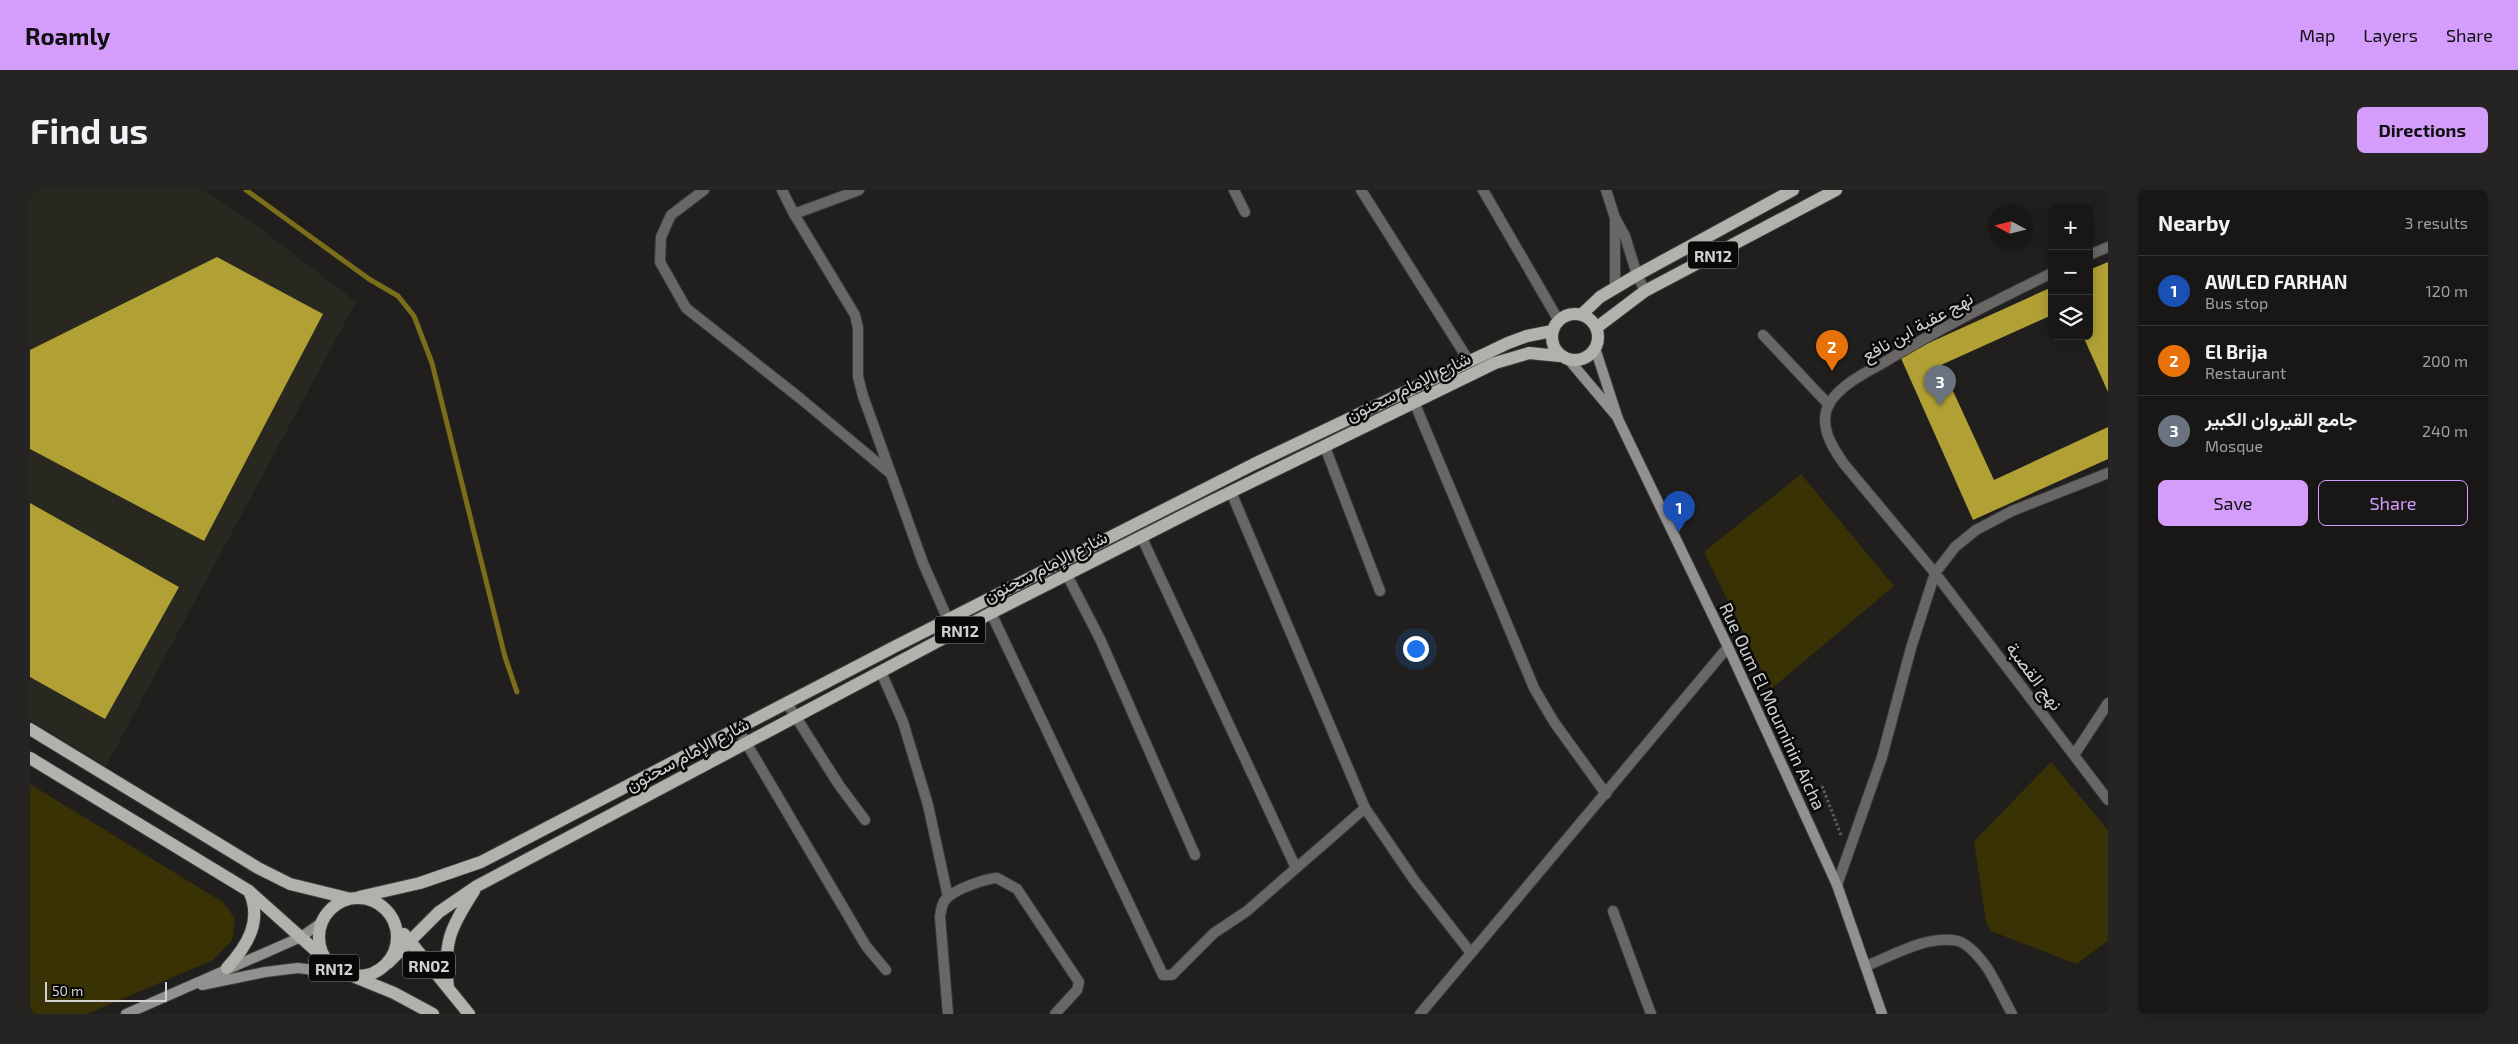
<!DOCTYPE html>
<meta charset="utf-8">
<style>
body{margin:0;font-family:"Exo 2",Vazirmatn,sans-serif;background:#252423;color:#f1f3f6}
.controls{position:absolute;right:15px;top:15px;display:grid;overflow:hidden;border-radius:8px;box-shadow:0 2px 12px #0003}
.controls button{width:45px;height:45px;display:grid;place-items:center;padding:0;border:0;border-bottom:1px solid #363635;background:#181716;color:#f1f3f6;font:25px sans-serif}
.compass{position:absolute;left:1958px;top:15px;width:45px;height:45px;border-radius:50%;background:#181716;box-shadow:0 2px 12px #0003;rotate:277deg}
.scale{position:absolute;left:15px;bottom:12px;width:122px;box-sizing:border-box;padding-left:5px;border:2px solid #d1d1d0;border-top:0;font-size:14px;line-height:18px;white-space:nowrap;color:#d1d1d0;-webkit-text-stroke:4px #090908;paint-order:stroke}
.you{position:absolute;left:1385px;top:458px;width:18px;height:18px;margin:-12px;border:4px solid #fff;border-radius:50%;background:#1a73e8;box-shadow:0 0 0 8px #1a73e833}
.badge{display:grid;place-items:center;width:32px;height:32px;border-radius:50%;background:#d49cfb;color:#fff;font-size:16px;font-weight:700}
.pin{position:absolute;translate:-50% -41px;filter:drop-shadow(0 1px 2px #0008)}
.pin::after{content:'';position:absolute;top:26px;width:18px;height:15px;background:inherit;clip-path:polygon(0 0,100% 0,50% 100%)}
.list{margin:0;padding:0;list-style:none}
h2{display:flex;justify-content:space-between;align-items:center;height:65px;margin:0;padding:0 20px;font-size:21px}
h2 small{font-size:16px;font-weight:400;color:#9f9fa1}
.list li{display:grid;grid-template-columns:32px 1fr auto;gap:15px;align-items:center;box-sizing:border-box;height:70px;padding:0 20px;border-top:1px solid #363635}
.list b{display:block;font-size:19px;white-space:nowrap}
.list p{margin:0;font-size:16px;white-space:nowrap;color:#9f9fa1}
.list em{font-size:16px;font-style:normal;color:#9f9fa1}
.actions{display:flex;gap:10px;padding:15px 20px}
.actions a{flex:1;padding:11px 0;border:1px solid #d49cfb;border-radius:8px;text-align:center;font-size:18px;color:#d49cfb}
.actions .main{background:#d49cfb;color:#111}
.icon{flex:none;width:28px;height:28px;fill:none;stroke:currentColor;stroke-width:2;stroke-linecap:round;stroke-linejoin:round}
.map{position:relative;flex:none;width:2078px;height:824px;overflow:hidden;border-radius:8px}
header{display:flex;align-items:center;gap:30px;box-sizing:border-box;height:70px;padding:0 25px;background:#d49cfb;color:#111}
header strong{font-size:24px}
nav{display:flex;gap:28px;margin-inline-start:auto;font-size:18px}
.intro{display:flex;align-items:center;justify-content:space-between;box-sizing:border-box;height:120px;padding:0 30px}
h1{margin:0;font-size:35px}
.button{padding:12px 22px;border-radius:8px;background:#d49cfb;color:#111;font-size:18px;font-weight:700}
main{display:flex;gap:30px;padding:0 30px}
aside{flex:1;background:#181716;border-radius:8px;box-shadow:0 2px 12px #0003}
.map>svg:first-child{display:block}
.built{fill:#292820}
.green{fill:#383205}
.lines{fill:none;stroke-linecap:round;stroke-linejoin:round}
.stream{stroke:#7a6e1a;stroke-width:5}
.building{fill:#b1a135}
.lane-casing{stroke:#3c3b3a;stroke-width:12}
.street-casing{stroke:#3c3b3a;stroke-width:12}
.secondary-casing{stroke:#3c3b3a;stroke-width:12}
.primary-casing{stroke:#3c3b3a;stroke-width:14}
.path{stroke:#5e5e5c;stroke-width:3;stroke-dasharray:2.5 2.5;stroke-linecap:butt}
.lane{stroke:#686766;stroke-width:10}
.street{stroke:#686766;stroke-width:10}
.secondary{stroke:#91918f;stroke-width:10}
.primary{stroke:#b1b1ae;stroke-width:12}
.labels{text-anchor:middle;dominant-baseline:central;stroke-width:5;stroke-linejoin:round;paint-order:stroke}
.shield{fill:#090908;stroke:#959594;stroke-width:1}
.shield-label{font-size:16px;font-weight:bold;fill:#d1d1d0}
.street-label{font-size:18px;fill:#d1d1d0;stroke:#090908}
</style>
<header>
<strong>Roamly</strong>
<nav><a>Map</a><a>Layers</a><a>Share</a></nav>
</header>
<div class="intro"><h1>Find us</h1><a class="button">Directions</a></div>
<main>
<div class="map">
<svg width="2078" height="824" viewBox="0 0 2078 824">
<rect width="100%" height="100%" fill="#201f1d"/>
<path class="built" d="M0,0H175L231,39L326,112L76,576L0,530Z"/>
<path class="green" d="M1771,284L1864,396L1741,499L1674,362Z
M2021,572L2078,640V751L2046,774L1961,741L1956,731L1944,651Z
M0,594L194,713L205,729L202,750L183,770L57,824H0Z"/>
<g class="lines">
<path class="stream" d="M216,0L339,89L368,106L384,126L402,173L475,467L487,502"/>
</g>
<path class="building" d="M187,67L293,124L174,351L0,259V160Z
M2078,72V202L2053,146H2059V80Z
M2022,97V125L1911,175L1964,290L2078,237V269L1943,330L1870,166Z
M0,313L149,397L75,529L0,487Z"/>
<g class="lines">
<defs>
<path id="lane" d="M1733,145L1799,215
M1295,257L1350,401"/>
<path id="street" d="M674,0L641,25L631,47L630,72L656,118L771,209L861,284
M752,0L764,24L825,125L828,138V187L833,206L893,373L918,430
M1204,0L1215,22
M1331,0L1439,171
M1453,0L1529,131
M1576,0L1585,28L1595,46L1607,85L1615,101
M764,24L829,0
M2059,65L2078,57
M2022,83C1965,111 1908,139 1853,173C1835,183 1810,195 1799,214C1788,235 1802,257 1814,274L1905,383L2078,610
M1585,98V29
M1379,200L1504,498L1524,532L1576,604
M1201,302L1335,618L1384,690L1441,763
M1111,346L1266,678
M1037,385L1070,449L1165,665
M961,423L1133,785H1142L1184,743L1217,721L1335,618
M851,482L873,532L898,615L918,707
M757,513L809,595L835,630
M708,539L836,756L856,780
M2044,565L2078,513
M1807,695L1852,567L1881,458L1905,383L1925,357L1946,340L1982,321L2078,283
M1583,721L1621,824
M1836,776C1862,766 1898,744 1928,751C1939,754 1952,770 1958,779C1967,794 1974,809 1982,824
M918,824L910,727C911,720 912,712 917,708C926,699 954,689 967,688L987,699L1049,792L1047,800L1025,824
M1390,824L1698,457"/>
<path id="secondary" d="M1565,158L1588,229L1698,457L1807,695L1852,824
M1539,170L1588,228
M172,795L235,782L268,778L315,784
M96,824L271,747L291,733"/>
<path id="primary" d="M1522 147a23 23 0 1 1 46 0a23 23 0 1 1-46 0Z
M1551,125L1570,107L1607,85L1763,0
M1566,138L1615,101L1806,0
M0,539L228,678L260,694L317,708
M0,568L219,701L295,769
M329,707L390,693L451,672L866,456L1224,274L1478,153L1497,146L1522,141
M289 747a39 39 0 1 1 78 0a39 39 0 1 1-78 0Z
M374,744L439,824
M358,773L409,722L447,696L961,423L1176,314L1465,173L1499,163L1530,166
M197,778C217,756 233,731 219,701
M325,787L364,803L403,824
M418,798C413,753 420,738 444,701"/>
</defs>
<use href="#lane" class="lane-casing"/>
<use href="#street" class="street-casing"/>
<use href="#secondary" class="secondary-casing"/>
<use href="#primary" class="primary-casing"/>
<path class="path" d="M1792,596L1811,645"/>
<use href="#lane" class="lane"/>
<use href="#street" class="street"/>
<use href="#secondary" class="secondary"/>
<use href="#primary" class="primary"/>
</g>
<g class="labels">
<g class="shield">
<rect x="1658" y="51.5" width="50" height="27" rx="4"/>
<rect x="905" y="426.5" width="50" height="27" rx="4"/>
<rect x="373" y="761.5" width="52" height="27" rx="4"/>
<rect x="279" y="764.5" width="50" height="27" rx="4"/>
</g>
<g class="shield-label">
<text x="1683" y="65">RN12</text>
<text x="930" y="440">RN12</text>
<text x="399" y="775">RN02</text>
<text x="304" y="778">RN12</text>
</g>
<g class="street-label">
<text transform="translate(1887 136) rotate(-29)">نهج عقبة ابن نافع</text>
<text transform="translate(1378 196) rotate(-26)">شارع الإمام سحنون</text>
<text transform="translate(1015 376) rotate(-27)">شارع الإمام سحنون</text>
<text transform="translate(2005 486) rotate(53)">نهج القصبة</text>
<text transform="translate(1743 516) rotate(65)">Rue Oum El Mouminin Aicha</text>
<text transform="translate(657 564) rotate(-28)">شارع الإمام سحنون</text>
</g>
</g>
</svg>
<div class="controls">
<button>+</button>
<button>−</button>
<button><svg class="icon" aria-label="layers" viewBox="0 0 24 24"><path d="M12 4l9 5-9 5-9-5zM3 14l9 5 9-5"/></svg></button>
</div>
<svg class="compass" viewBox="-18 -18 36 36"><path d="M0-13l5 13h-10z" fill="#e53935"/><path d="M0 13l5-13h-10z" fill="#9f9fa1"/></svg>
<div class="scale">50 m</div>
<div class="you"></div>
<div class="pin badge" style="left:1649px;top:342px;background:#1a4fb4">1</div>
<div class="pin badge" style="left:1802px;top:181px;background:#e8710a">2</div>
<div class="pin badge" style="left:1910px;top:216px;background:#6b7280">3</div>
</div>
<aside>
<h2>Nearby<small>3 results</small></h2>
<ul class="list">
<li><span class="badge" style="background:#1a4fb4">1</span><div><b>AWLED FARHAN</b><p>Bus stop</p></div><em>120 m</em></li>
<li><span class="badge" style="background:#e8710a">2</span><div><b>El Brija</b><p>Restaurant</p></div><em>200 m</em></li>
<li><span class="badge" style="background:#6b7280">3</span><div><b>جامع القيروان الكبير</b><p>Mosque</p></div><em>240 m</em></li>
</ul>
<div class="actions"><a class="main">Save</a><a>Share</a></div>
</aside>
</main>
